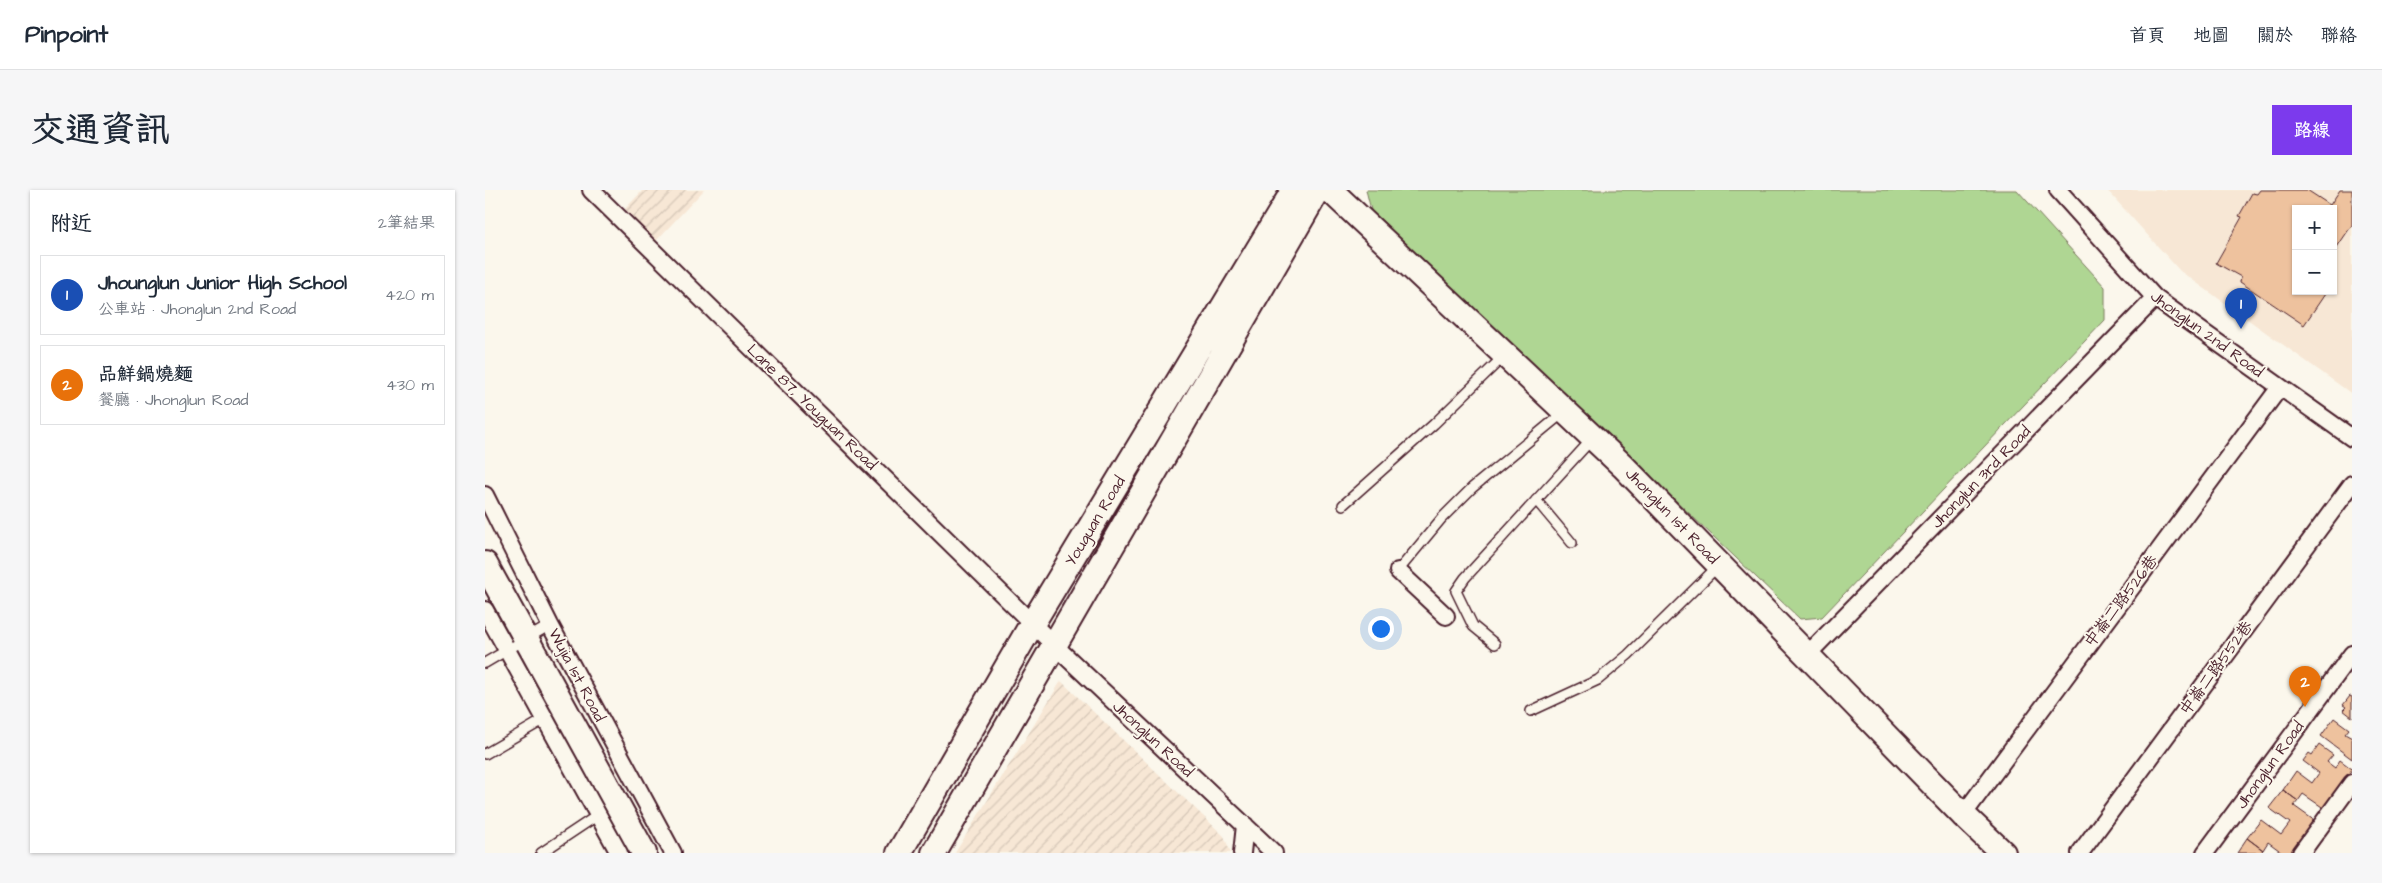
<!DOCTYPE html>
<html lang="zh-TW">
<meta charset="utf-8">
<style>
body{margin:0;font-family:"Architects Daughter","LXGW WenKai TC",sans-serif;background:#f6f6f7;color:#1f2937}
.controls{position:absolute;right:15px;top:15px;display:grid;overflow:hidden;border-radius:0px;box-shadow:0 1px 4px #0004}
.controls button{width:45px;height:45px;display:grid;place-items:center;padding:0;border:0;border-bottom:1px solid #e0e1e3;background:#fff;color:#1f2937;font:25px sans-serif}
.you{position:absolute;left:895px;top:438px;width:18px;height:18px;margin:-12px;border:4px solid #fff;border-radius:50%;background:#1a73e8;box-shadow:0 0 0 8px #1a73e833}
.badge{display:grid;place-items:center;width:32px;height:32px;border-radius:50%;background:#7c3aed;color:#fff;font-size:16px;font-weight:700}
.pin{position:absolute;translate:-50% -41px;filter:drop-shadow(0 1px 2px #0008)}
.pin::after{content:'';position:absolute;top:26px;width:18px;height:15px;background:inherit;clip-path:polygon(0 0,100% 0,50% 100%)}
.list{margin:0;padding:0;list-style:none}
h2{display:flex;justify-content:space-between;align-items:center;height:65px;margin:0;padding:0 20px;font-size:21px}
h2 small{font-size:16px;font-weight:400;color:#747a83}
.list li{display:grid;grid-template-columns:32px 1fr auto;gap:15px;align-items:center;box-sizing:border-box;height:80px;margin:0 10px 10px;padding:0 10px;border:1px solid #e0e1e3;border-radius:0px}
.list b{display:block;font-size:19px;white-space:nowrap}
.list p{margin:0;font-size:16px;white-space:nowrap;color:#747a83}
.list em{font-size:16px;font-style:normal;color:#747a83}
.map{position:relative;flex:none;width:1867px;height:663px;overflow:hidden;border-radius:0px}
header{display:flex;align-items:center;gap:30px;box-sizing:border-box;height:70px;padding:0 25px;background:#fff;border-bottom:1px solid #e0e1e3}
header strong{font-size:24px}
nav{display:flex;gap:28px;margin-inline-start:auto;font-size:18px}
.intro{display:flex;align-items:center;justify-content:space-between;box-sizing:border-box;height:120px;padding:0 30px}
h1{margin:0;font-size:35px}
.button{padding:12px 22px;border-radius:0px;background:#7c3aed;color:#fff;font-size:18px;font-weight:700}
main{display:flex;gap:30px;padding:0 30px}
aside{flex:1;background:#fff;border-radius:0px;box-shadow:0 1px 4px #0004}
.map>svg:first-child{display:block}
.built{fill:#f7e7d5;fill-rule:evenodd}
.industrial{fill:url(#industrial-furrows)}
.green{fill:#afd693;stroke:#7c7a5f}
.building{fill:#eec29e;stroke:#4a1f2b}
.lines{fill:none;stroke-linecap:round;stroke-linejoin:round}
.lane-casing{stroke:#4a1f2b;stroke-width:12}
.street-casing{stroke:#4a1f2b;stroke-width:20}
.secondary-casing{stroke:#4a1f2b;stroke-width:28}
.lane{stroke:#fbf7ec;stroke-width:9}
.street{stroke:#fbf7ec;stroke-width:16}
.secondary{stroke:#fbf7ec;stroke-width:24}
.labels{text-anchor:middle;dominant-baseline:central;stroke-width:4;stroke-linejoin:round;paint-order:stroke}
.street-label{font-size:16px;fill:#4a1f2b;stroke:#fbf7ec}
</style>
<header>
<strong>Pinpoint</strong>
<nav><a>首頁</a><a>地圖</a><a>關於</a><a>聯絡</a></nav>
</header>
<div class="intro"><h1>交通資訊</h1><a class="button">路線</a></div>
<main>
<aside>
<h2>附近<small>2筆結果</small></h2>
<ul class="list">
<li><span class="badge" style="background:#1a4fb4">1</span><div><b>Jhounglun Junior High School</b><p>公車站 · Jhonglun 2nd Road</p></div><em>420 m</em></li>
<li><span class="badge" style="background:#e8710a">2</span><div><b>品鮮鍋燒麵</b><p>餐廳 · Jhonglun Road</p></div><em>430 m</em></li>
</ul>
</aside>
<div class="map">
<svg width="1867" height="663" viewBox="0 0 1867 663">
<defs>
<pattern id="industrial-furrows" width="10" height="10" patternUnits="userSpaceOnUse" patternTransform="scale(1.25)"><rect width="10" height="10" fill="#f7e7d5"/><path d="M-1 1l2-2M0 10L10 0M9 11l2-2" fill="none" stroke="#d5c6b7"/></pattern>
</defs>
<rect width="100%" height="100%" fill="#fbf7ec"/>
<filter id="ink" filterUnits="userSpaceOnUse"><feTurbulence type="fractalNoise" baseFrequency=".02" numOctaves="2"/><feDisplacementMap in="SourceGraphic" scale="10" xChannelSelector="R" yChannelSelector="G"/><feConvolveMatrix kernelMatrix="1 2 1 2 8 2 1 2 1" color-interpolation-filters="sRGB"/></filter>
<g filter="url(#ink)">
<path class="built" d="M1622,0H1867V204L1695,81ZM1811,19H1848V101H1811Z"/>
<path class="industrial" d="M158,0H219L170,52L140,19Z
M576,491L739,646L746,663H470Z"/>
<path class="green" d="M881,0H1532L1620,97V130L1337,427L1315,429L886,20Z"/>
<path class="building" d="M1775,0H1822L1845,15L1855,0H1867V35L1848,63V19H1811V101H1837L1840,104L1819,135L1755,92L1756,87L1731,73L1757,27L1754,26L1767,3L1772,4Z
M1865,506L1867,507V527L1858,520L1861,517L1858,515Z
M1849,528L1864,539L1860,544L1867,548V569L1836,546Z
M1834,555L1848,565L1842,572L1850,578L1855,570L1867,579L1840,619L1818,604L1813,611L1798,600L1811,581L1827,593L1834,583L1818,571L1824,563L1827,565Z
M1798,600L1813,611L1809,616L1830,631L1807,663H1798L1783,652L1778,660L1762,648L1776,630L1796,645L1805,633L1784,618Z
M1762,648L1778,660L1775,663H1752Z"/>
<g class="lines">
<defs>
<path id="lane" d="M1051,310L1087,353
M858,315L949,234L1020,165
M913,381L957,328L987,298L1079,222
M1010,454L988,436L971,401L980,388L1108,248
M0,473L65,435
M1046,521L1113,490L1143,465L1234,375
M0,564L60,529
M56,663L113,625"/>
<path id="street" d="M106,0L570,456L789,663
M1573,0L1670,108L1867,248
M0,305L65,435L188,663
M913,381L961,426
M0,420L134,663
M1322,465L1670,108
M1478,625L1795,197
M757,663L760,635
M1595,663L1867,294
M1720,663L1867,464
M1816,663L1867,593"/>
<path id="secondary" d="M845,0L1138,276L1478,625L1518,663
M0,374L159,663
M414,663L547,434L809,0
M449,663L833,0"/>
</defs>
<use href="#lane" class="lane-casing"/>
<use href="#street" class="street-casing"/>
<use href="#secondary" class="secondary-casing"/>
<use href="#lane" class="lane"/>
<use href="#street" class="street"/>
<use href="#secondary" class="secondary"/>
</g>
</g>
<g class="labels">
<g class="street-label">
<text transform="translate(1722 144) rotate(36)">Jhonglun 2nd Road</text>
<text transform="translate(327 217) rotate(44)">Lane 87, Youguan Road</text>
<text transform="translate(1496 287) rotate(-46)">Jhonglun 3rd Road</text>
<text transform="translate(1187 326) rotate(46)">Jhonglun 1st Road</text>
<text transform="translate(610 331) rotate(-59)">Youguan Road</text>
<text transform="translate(1636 411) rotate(-53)">中崙二路526巷</text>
<text transform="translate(1731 478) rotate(-54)">中崙二路552巷</text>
<text transform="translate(92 485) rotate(62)">Wujia 1st Road</text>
<text transform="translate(668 549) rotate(43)">Jhonglun Road</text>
<text transform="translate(1785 575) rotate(-54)">Jhonglun Road</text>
</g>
</g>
</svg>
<div class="controls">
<button>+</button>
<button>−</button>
</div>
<div class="you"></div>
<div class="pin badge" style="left:1756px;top:139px;background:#1a4fb4">1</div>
<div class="pin badge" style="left:1820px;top:517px;background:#e8710a">2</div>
</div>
</main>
